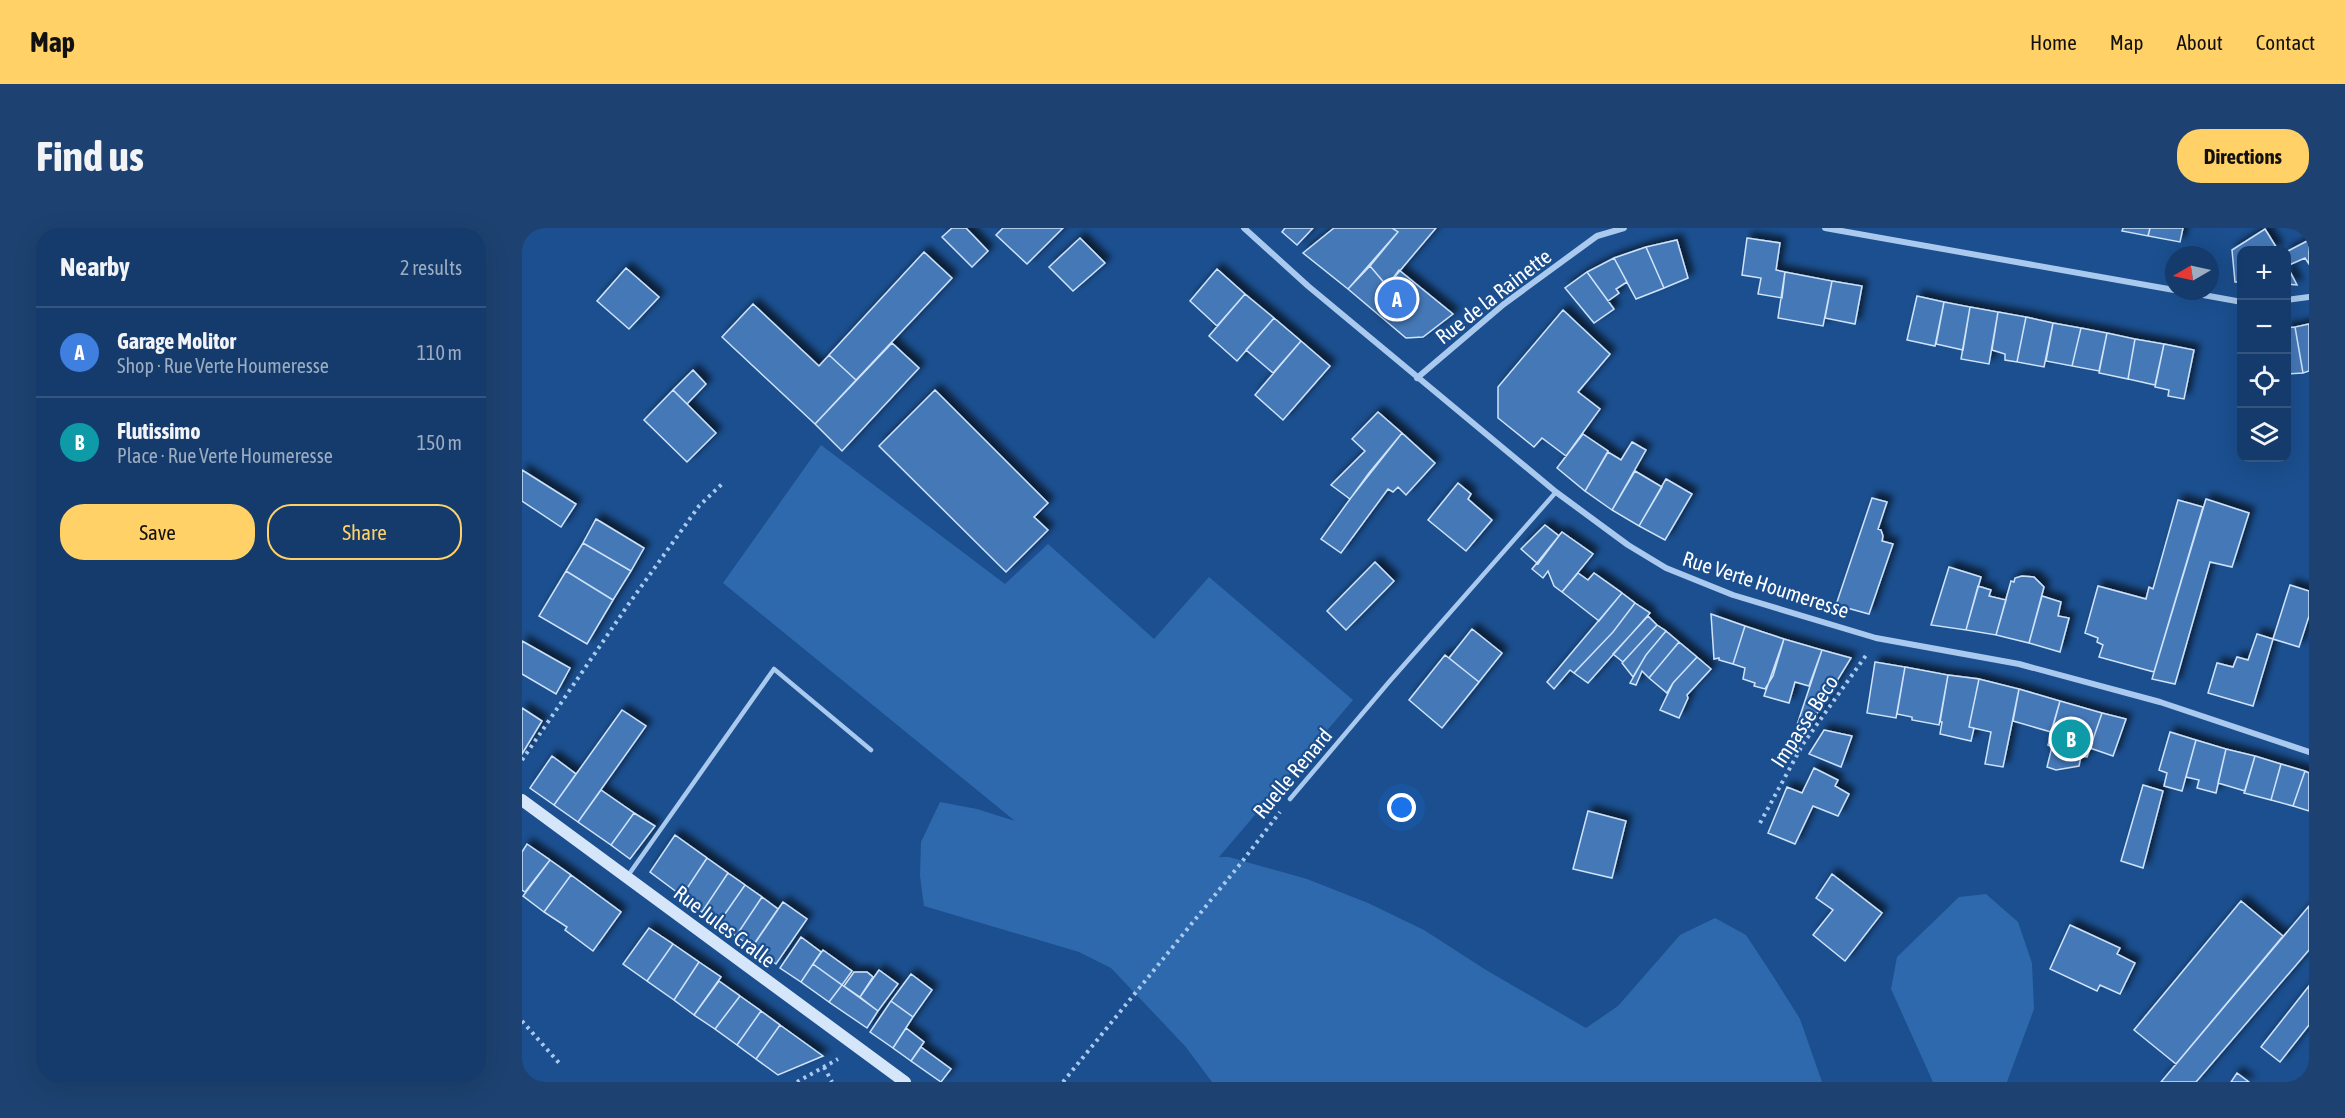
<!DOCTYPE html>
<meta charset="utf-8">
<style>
body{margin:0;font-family:"Asap Condensed",sans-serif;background:#1d4271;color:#f1f3f6}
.controls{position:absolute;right:18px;top:18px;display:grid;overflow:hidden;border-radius:12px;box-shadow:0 6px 24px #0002}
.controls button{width:54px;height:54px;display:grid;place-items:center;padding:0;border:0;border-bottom:2px solid #33557e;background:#143b6b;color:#f1f3f6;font:30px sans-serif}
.compass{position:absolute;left:1643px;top:18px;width:54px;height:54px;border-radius:50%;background:#143b6b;box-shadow:0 6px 24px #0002;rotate:261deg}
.you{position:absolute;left:880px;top:580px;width:21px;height:21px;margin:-15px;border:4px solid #fff;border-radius:50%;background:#1a73e8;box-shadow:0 0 0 9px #1a73e833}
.badge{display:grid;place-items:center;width:39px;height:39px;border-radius:50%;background:#ffd166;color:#fff;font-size:20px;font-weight:700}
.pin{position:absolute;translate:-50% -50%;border:3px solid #fff;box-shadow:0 2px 6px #0006}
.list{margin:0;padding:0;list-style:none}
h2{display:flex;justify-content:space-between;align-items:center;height:78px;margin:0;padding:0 24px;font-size:26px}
h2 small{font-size:20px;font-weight:400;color:#9dadc1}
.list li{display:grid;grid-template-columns:39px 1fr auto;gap:18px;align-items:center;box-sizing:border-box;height:90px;padding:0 24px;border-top:2px solid #33557e}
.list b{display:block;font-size:22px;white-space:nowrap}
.list p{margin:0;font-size:20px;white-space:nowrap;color:#9dadc1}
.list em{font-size:20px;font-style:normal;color:#9dadc1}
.actions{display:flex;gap:12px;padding:18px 24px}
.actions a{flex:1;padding:14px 0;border:2px solid #ffd166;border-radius:24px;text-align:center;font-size:21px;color:#ffd166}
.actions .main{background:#ffd166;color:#111}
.icon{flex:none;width:33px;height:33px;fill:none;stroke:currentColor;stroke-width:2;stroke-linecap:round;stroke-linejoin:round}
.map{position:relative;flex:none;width:1787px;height:854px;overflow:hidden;border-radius:24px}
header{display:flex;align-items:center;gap:36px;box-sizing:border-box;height:84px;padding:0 30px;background:#ffd166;color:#111}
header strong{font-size:28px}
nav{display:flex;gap:33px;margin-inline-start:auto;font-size:21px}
.intro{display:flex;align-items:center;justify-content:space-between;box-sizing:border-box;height:144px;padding:0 36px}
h1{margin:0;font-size:42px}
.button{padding:15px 27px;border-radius:24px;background:#ffd166;color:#111;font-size:21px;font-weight:700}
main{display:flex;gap:36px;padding:0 36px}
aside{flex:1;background:#143b6b;border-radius:24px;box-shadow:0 6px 24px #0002}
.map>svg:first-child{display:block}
.green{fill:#2e69ad}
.building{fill:#4478b7;stroke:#cfe3fa;stroke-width:1.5;filter:url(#shadow)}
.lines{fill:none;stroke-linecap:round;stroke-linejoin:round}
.path{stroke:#a9c9ee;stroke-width:4;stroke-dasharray:3 4.5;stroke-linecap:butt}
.lane{stroke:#a9c9ee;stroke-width:4.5}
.street{stroke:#a9c9ee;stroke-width:6}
.secondary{stroke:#d6e6fa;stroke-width:12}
.labels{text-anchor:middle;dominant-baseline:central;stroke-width:4.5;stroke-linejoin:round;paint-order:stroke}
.street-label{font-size:21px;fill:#fff;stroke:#1b4f8f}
</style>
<header>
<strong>Map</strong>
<nav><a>Home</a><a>Map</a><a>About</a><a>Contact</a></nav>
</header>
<div class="intro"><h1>Find us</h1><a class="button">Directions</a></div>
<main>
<aside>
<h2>Nearby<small>2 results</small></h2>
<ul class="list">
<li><span class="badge" style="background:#3f7fe0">A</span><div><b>Garage Molitor</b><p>Shop · Rue Verte Houmeresse</p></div><em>110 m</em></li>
<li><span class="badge" style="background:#0f9aa8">B</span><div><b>Flutissimo</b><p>Place · Rue Verte Houmeresse</p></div><em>150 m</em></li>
</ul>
<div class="actions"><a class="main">Save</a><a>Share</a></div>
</aside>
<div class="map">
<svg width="1787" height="854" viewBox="0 0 1787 854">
<defs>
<filter id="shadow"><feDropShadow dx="5.5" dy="-5.5" stdDeviation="3" flood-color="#0009"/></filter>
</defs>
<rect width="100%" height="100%" fill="#1b4f8f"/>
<path class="green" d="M299,217L483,356L526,316L632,411L687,349L831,472L697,629H707L785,651L846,675L902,702L964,742L1064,800L1096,778L1158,707L1193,690L1224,707L1251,748L1278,791L1300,854H690L663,818L589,740L557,724L402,678L398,648L399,614L418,574L455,581L493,593L201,355Z
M1464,666L1496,694L1510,735L1512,781L1485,854H1411L1369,761L1375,729L1437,669Z"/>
<path class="building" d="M430,0H444L466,23L450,39L420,9Z
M481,0H541L505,36L474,7Z
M763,0H791L775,17L760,4Z
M812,0H870L876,4L826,61L781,25Z
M870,0H914L865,58L848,38L876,4Z
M1601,0H1628L1626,8L1600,3Z
M1628,0H1661L1658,14L1626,8Z
M1743,1L1756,22H1720V54H1713L1710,22Z
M558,10L583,35L551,63L527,39Z
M1225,10L1258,15L1254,42L1263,44L1260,70L1236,66L1239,50L1220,47Z
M1155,12L1166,50L1142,60L1124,19Z
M1787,12V36L1783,30L1765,38L1764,24Z
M1124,19L1142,60L1114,71L1092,30Z
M402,24L430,50L334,152L307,127Z
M1092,30L1105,54L1094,61L1097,65L1086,73L1065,44Z
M848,38L865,58L877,42L931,86L901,109L884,110L826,61Z
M1764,38H1765L1775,57L1764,56Z
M104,40L137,69L107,101L75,73Z
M695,41L723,66L695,98L668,73Z
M1065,44L1092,81L1072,95L1043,60Z
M1263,44L1310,53L1301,98L1256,90Z
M1310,53L1340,58L1333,96L1303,90Z
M723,66L752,90L715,133L687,108Z
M1395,68L1422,74L1413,118L1385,112Z
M1422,74L1448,79L1441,122L1414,116Z
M231,76L297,138L307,127L334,152L293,196L200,109Z
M1448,79L1476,84L1467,136L1439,131Z
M1041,82L1088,126L1056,164L1078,181L1044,228L1020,210L1012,219L976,190V159Z
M1476,84L1504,89L1495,134L1483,132V126L1470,122Z
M1504,89L1531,95L1522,139L1495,134Z
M752,90L779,113L751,145L724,122Z
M1531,95L1559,100L1550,138L1524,133Z
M1787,96V143L1781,145L1773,99Z
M1773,99L1781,145L1764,146V100Z
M1559,100L1585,105L1577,143L1550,138Z
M1585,105L1613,111L1606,151L1577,145Z
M1613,111L1642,116L1633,157L1606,151Z
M779,113L808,138L761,192L733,167Z
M370,115L397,140L320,223L293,196Z
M1642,116L1672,122L1662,171L1646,168L1647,162L1633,159Z
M171,142L184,156L165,176L151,162Z
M151,162L194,205L165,234L122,192Z
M413,162L526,275L512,289L526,302L484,344L357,218Z
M856,184L880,205L828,271L809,257L843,223L830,211Z
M880,205L913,235L884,267L876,259L871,264L866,261L819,325L799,311L847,245Z
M1061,206L1086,223L1063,263L1035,240Z
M1110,214L1124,222L1090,282L1063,263L1086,224L1099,232Z
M0,242L54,276L39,299L0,273Z
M1113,243L1140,259L1117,298L1090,282Z
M1144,251L1170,266L1143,312L1117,298Z
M936,255L949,266L946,271L970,292L944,323L906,292Z
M1350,270L1365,274L1356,301L1359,302L1361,308L1360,313L1371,316L1347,386L1314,377Z
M1684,271L1727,285L1710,339L1688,334L1653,456L1630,451Z
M1656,272L1681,279L1632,444L1577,429L1581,417L1575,414L1576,410L1563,405L1576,358L1624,371L1627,359L1631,361Z
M74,291L122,320L109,343L61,315Z
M1023,297L1037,308L1016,336L999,321Z
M1040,304L1071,326L1040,364L1032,358L1026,343L1021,350L1010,341Z
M61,315L109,343L91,372L44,343Z
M853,334L872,353L824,402L805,383Z
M1427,339L1459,349L1444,402L1409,397Z
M44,343L91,372L65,416L17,388Z
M1056,345L1066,352L1072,345L1100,365L1077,393L1040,364Z
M1500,348L1512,349L1522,359L1507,415L1474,407L1489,353L1492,354L1493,350Z
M1768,357L1787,363V388L1777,419L1751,411Z
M1456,358L1469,362L1467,368L1484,372L1474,407L1444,402Z
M1100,365L1113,375L1091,404L1052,445L1048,442L1032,461L1025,454Z
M1520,368L1539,374L1536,388L1547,390L1538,424L1507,415Z
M1113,375L1128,385L1066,455L1052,445L1091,404Z
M1189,386L1223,398L1211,436L1197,432V430L1192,431Z
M1126,388L1135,397L1101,434L1091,426Z
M1135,397L1144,403L1124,427L1111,449L1100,435Z
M1223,398L1262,411L1251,448L1243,461L1232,458L1233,455L1221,451L1223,440L1211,436Z
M950,401L980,425L957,454L927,430Z
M1144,403L1157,414L1127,450L1120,443L1114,457L1108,455L1124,427Z
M1735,406L1751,411L1731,478L1686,465L1695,435L1711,439L1715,429L1726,432Z
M1262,411L1300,422L1287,458L1273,454L1267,475L1242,468Z
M0,413L48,440L34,466L0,446Z
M1157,414L1175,429L1151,455L1145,465L1127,450Z
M1300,422L1329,430L1285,502L1274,500Z
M923,427L957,454L920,500L887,472Z
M1175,429L1189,441L1165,467L1166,470L1157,490L1138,482L1151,455Z
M1353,434L1383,439L1374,490L1345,485Z
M1383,439L1426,447L1417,497L1390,492V489L1375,486Z
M1426,447L1457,451L1447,499L1452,500L1449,513L1418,506L1420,494H1418Z
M1457,451L1497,461L1481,539L1463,536L1469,504L1447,499Z
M1497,461L1538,473L1529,504L1491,493Z
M1538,473L1580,485L1565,529L1559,528L1557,538L1534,542L1525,539L1530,519L1526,517Z
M0,480L20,493L0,526Z
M100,482L124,498L56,594L32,577Z
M1580,485L1604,491L1591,528L1568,520Z
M1302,502L1330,508L1319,539L1287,526Z
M1648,504L1674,512L1660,563L1642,558L1645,545L1637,542Z
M1674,512L1704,521L1694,565L1675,560L1677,552L1664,549Z
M1704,521L1733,528L1723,563L1696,555Z
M30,528L54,546L32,577L8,560Z
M1733,528L1759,536L1749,572L1722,565Z
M1759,536L1783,543L1771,578L1749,572Z
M1292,540L1316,552L1313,558L1327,566L1316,588L1291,578L1273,616L1246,605L1265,559L1280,565Z
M1783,543L1787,545V583L1771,578Z
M1621,557L1641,563L1621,640L1599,633Z
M79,562L112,585L89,617L56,594Z
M1066,583L1104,593L1090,650L1051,641Z
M112,585L133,598L108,631L89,617Z
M153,607L185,630L160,668L128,644Z
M5,616L28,632L3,664L0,662V624Z
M185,630L206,645L180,684L160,668Z
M28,632L49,647L22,684L1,668Z
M206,645L223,657L196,696L180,684Z
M1310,646L1360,685L1323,733L1291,707L1311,682L1294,670Z
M49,647L99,684L71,723L43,702L45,699L22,684Z
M223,657L240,669L214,708L196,696Z
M240,669L256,681L230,719L214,708Z
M1719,673L1761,708L1654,836L1612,802Z
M261,674L285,691L254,736L231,718Z
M1787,678V722L1674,854H1639Z
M1548,697L1598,720L1595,726L1613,735L1598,766L1578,757L1575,763L1528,741Z
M127,700L151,716L125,753L101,736Z
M279,709L299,724L279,754L258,740Z
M151,716L177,734L152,772L125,753Z
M301,722L330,743L320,757L291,736Z
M177,734L199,749L172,787L152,772Z
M291,736L320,757L307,774L279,754Z
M357,742L376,756L356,783L338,769Z
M332,744H345L351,749L338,769L322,758Z
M389,746L410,762L391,789L369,773Z
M197,753L218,768L193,801L172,787Z
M320,757L356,783L345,800L307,774Z
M1787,758V797L1758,834L1739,819Z
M218,768L239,783L215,817L193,801Z
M369,773L391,789L371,820L348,804Z
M239,783L258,797L234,831L215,817Z
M258,797L301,828L256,847L234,831Z
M384,800L402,814L389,833L371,820Z
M399,819L429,841L419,854L389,833Z
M1715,845L1727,854H1709Z"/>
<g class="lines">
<path class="path" d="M0,532L106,377L177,278L202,254
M1238,595L1281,516L1345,426
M0,793L38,836
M302,839L310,854
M275,854L316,831
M541,854L719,635L758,584"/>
<path class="lane" d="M768,571L867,454L1034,264
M105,649L252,441L349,522"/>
<path class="street" d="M722,0L786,58L1034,264L1106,317L1144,340L1211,367L1354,410L1497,436L1638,474L1787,524
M1303,0L1652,62
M1659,63L1720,74
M1764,72L1787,69
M895,150L982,76L1075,8L1102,0"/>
<path class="secondary" d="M0,572L383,854"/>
</g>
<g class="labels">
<g class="street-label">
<text transform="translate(971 68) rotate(-38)">Rue de la Rainette</text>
<text transform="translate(1244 356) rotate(18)">Rue Verte Houmeresse</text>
<text transform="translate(1282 493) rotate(-57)">Impasse Beco</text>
<text transform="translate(770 545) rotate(-50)">Ruelle Renard</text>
<text transform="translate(203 698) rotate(37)">Rue Jules Cralle</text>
</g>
</g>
</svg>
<div class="controls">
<button>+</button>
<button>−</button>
<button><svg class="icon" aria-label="locate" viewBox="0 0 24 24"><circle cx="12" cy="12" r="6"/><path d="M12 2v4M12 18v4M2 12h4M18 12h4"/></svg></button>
<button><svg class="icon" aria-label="layers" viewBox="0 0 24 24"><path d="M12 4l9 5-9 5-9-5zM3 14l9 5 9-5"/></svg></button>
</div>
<svg class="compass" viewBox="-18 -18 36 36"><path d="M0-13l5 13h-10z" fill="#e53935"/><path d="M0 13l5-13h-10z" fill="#9dadc1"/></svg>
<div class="you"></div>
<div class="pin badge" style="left:875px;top:71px;background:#3f7fe0">A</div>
<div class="pin badge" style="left:1549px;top:511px;background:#0f9aa8">B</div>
</div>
</main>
